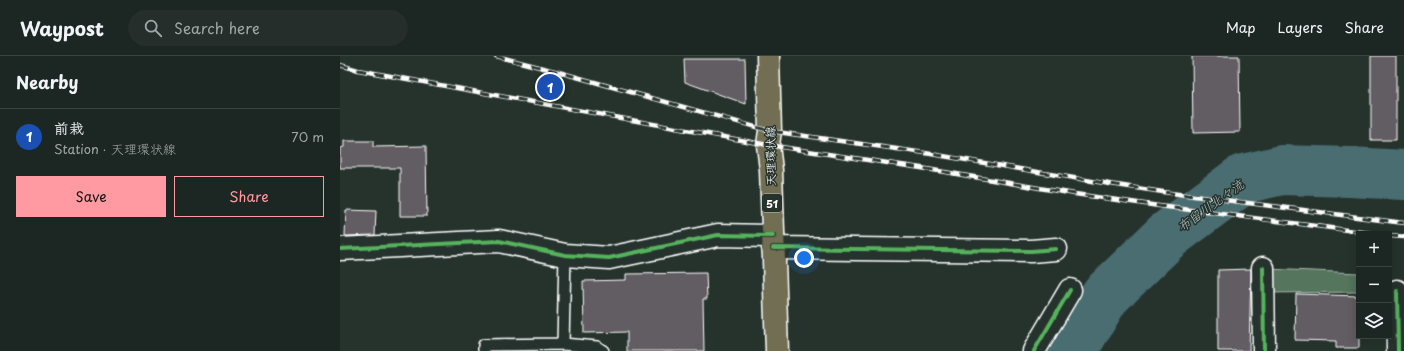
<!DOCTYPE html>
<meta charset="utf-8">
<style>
body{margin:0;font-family:"Playpen Sans","Klee One",sans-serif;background:#252e2a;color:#f1f3f6}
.controls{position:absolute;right:12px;bottom:12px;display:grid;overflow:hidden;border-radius:0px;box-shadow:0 2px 10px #0003}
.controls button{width:36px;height:36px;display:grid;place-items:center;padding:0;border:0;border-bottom:1px solid #3a4340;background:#1c2622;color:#f1f3f6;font:20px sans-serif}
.you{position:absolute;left:464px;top:202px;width:14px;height:14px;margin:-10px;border:3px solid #fff;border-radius:50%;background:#1a73e8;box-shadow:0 0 0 6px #1a73e833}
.badge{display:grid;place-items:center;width:26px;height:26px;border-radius:50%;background:#ff9aa2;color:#fff;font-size:13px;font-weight:700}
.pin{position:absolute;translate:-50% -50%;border:2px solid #fff;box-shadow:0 1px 4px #0006}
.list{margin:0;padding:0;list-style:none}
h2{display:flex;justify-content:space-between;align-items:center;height:52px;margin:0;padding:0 16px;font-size:17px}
h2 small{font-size:13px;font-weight:400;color:#a0a5a5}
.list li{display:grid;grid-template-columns:26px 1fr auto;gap:12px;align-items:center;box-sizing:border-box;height:56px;padding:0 16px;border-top:1px solid #3a4340}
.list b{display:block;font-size:15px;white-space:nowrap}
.list p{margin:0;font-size:13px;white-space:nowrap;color:#a0a5a5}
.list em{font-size:13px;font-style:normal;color:#a0a5a5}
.actions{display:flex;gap:8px;padding:12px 16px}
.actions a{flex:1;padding:9px 0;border:1px solid #ff9aa2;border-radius:0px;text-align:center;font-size:14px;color:#ff9aa2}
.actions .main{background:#ff9aa2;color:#111}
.icon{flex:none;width:22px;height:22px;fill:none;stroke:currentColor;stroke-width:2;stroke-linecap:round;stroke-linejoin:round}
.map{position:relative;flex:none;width:1064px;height:295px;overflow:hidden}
header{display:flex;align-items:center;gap:24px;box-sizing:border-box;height:56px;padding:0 20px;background:#1c2622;border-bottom:1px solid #3a4340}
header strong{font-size:19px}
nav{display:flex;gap:22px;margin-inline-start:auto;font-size:14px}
.search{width:280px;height:36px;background:#252e2a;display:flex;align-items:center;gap:10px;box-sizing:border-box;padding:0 14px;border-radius:22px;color:#a0a5a5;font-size:15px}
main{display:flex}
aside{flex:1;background:#1c2622}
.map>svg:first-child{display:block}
.green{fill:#54745d;stroke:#aabaae}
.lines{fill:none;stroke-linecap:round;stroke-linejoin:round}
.river{stroke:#4a6d70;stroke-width:50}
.building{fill:#625b63;stroke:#fff}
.lane-casing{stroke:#fff;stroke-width:14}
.street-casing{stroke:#fff;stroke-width:25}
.primary-casing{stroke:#fff;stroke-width:25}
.lane{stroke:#26332d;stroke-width:11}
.street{stroke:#26332d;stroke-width:22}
.primary{stroke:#726e52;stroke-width:22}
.rail-casing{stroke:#fff;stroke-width:4.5}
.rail{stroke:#26332d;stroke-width:3;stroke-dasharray:9;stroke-linecap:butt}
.cycleway-casing{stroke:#26332d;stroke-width:6}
.cycleway{stroke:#56b35d;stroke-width:4}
.labels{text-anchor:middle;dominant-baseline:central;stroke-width:3;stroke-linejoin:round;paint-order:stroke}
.shield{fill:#26332d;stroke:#bec2c0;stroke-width:1}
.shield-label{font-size:11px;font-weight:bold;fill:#fff}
.street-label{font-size:12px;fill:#fff;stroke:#26332d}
.water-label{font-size:13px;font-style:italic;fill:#aebdbf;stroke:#26332d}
</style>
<header>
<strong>Waypost</strong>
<div class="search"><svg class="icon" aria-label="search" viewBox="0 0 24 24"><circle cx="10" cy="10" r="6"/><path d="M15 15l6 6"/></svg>Search here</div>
<nav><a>Map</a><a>Layers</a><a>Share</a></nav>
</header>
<main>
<aside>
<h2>Nearby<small></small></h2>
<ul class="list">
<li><span class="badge" style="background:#1a4fb4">1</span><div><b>前栽</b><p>Station · 天理環状線</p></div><em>70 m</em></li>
</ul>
<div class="actions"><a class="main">Save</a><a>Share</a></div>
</aside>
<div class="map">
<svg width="1064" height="295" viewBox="0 0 1064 295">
<rect width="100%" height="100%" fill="#26332d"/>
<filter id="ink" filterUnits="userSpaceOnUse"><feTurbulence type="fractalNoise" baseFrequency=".025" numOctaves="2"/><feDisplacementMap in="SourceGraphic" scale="8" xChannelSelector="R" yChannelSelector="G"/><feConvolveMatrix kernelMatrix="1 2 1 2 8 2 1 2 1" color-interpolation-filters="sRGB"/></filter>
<g filter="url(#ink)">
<path class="green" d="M927,213L1019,217V236L927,237Z"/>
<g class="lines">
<path class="river" d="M732,295L765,240L827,180L903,123L942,114L1010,116L1064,119"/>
</g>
<path class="building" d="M852,0H899L900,76L853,77Z
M1031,0H1056V84H1031Z
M344,3H405L406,48L345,26Z
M4,85H33V91L86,90L87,160H60V112H0V92L4,91Z
M6,154L36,155L35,179L5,180Z
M911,213L909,295H878V214Z
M366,217L367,243H363L364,295H287V276L244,277L243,225L286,224V218Z
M956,238L1019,240V292H996V285L955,284Z"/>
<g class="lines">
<defs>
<path id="lane" d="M225,199L223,288L257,291L263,295
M144,295V289L223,288"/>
<path id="street" d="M433,192L691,195L716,193
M0,193L159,185L225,199L269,202L378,179L433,180
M923,212L924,295
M1057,235L1058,295
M694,295L730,234"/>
<path id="primary" d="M428,0L430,75L428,89L431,114L437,295"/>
</defs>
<use href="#lane" class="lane-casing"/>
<use href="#street" class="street-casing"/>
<use href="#primary" class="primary-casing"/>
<use href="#lane" class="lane"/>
<use href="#street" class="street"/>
<use href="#primary" class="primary"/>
<defs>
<path id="rail" d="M156,0L215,15L430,75L585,97L770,128L823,136L1064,167
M0,9L18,14L428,89L581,112L735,138L819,150L1038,178
M1049,180L1064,181"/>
</defs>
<use href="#rail" class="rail-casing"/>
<use href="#rail" class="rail"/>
<defs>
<path id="cycleway" d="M433,192L691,195L716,193
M0,193L159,185L225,199L269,202L378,179L433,180
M923,212L924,295
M1057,235L1058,295
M694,295L730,234"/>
</defs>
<use href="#cycleway" class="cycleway-casing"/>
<use href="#cycleway" class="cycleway"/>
</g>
</g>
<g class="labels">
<rect class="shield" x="422" y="138" width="20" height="18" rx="3"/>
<g class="shield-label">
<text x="432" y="147">51</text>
</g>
<g class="street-label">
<text transform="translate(430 100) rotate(-91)">天理環状線</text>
</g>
<g class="water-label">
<text transform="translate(870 149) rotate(-36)">布留川北々流</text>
</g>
</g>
</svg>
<div class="controls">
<button>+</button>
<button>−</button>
<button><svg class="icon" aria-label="layers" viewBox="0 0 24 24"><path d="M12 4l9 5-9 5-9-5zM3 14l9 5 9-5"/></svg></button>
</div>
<div class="you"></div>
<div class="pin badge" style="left:210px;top:31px;background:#1a4fb4">1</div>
</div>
</main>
